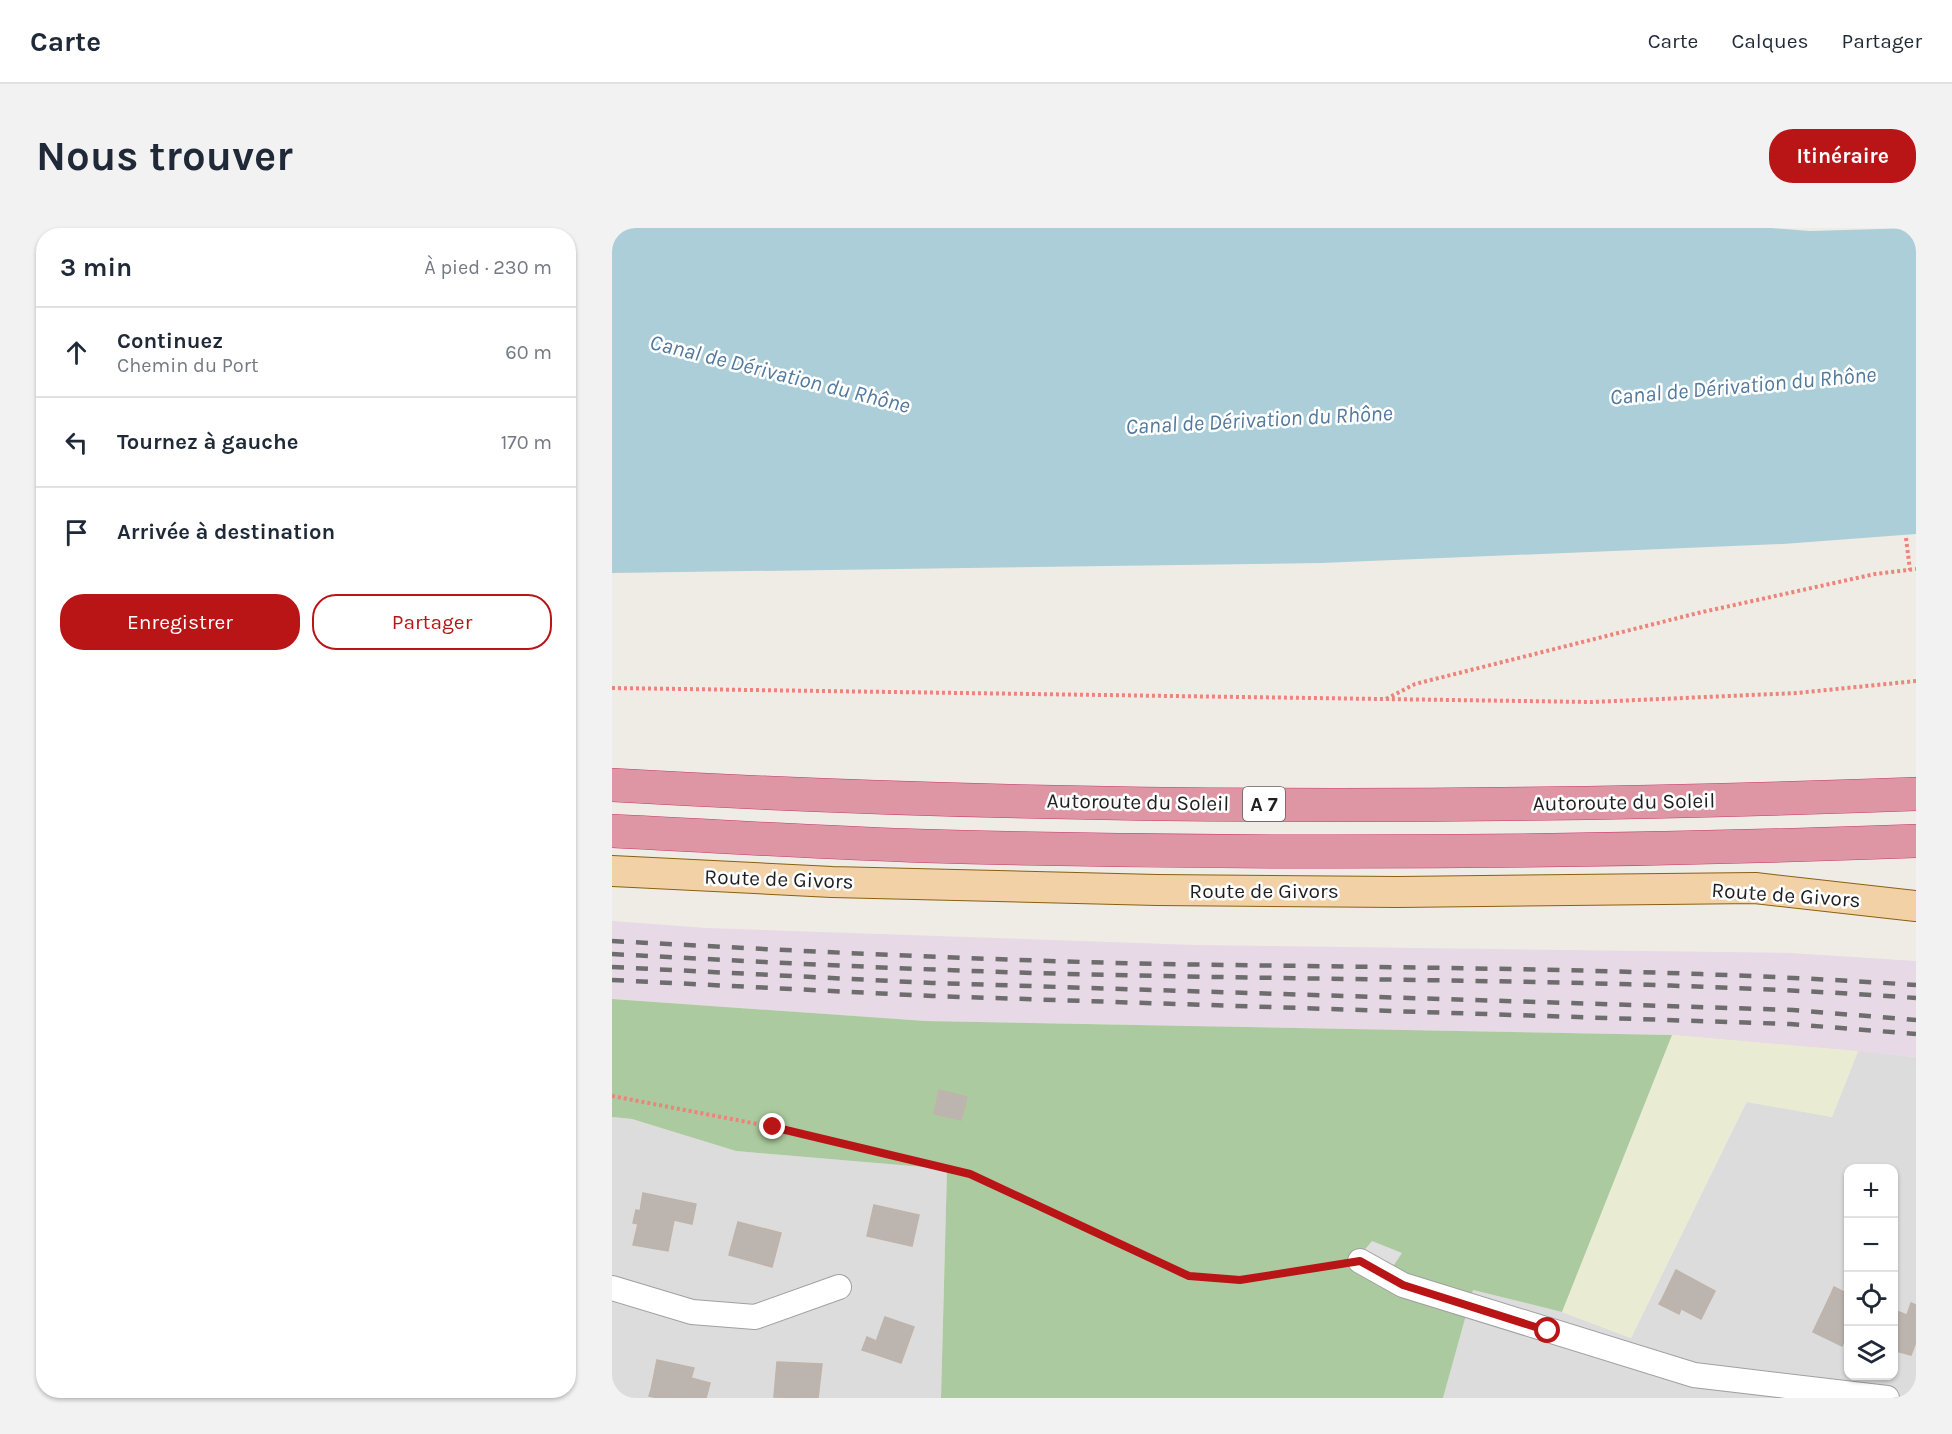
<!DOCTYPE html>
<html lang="fr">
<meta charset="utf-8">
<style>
body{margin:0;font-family:Karla,sans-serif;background:#f2f2f3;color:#1f2937}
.controls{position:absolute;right:18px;bottom:18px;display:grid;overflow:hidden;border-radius:12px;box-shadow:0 2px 4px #0004}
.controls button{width:54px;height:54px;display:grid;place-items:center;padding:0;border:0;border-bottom:2px solid #e0e1e3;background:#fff;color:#1f2937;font:30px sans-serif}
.stop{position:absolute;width:18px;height:18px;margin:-14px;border:4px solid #b91517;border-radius:50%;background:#fff}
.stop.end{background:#b91517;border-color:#fff;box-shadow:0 2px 6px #0008}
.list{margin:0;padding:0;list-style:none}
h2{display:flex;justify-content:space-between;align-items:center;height:78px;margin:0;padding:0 24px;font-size:26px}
h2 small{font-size:20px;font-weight:400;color:#747a83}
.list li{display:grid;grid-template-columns:39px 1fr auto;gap:18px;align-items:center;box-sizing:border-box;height:90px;padding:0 24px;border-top:2px solid #e0e1e3}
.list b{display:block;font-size:22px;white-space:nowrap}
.list p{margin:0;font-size:20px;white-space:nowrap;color:#747a83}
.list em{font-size:20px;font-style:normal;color:#747a83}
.actions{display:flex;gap:12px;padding:18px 24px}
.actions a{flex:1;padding:14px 0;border:2px solid #b91517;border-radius:24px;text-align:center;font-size:21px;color:#b91517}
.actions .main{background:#b91517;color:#fff}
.icon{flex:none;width:33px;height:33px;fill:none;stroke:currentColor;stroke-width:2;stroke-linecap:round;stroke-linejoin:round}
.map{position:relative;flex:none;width:1304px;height:1170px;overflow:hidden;border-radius:24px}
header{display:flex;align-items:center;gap:36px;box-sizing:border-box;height:84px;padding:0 30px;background:#fff;border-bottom:2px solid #e0e1e3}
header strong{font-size:28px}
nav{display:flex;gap:33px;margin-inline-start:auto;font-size:21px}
.intro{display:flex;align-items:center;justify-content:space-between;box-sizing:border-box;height:144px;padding:0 36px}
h1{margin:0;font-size:42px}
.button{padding:15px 27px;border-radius:24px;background:#b91517;color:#fff;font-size:21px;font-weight:700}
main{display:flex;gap:36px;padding:0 36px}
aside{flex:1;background:#fff;border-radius:24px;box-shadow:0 2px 4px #0004}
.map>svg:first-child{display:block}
.residential{fill:#dddcdc;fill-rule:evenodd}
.industrial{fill:#e7d9e5}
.farmland{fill:#eaebd3}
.forest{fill:#acca9f}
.parking{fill:#dfdfdf}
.water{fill:#abced8}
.building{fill:#bcb5af;stroke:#bfb3aa;stroke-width:1.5}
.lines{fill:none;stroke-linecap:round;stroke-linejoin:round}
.minor-casing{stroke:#a0a0a0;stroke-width:26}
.major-casing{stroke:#8a600f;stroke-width:32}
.highway-casing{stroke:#c9376b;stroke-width:34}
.path{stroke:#ec847a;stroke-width:4;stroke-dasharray:3 3;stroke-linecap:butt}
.minor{stroke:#fff;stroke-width:24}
.major{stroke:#f2d1a7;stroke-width:30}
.highway{stroke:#de96a4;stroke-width:33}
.rail{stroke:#6d6d6d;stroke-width:4.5;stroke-dasharray:12 12;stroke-linecap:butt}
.route{stroke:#b91517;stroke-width:8}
.labels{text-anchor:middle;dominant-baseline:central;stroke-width:5;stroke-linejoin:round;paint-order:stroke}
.shield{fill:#fff;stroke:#626262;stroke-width:1.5}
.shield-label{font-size:20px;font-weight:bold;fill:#1f1f1f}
.street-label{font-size:21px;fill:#1f1f1f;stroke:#fff}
.water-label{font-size:22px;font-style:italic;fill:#52799e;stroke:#fff}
</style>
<header>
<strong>Carte</strong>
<nav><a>Carte</a><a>Calques</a><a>Partager</a></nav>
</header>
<div class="intro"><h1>Nous trouver</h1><a class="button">Itinéraire</a></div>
<main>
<aside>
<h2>3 min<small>À pied · 230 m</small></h2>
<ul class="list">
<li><svg class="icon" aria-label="ahead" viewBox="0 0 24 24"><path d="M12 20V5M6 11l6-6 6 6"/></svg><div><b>Continuez</b><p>Chemin du Port</p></div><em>60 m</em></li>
<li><svg class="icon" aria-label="left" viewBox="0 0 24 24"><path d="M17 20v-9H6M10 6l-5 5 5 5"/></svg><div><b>Tournez à gauche</b></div><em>170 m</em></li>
<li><svg class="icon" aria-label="arrive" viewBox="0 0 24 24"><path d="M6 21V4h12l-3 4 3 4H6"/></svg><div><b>Arrivée à destination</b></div></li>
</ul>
<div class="actions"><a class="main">Enregistrer</a><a>Partager</a></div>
</aside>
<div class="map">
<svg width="1304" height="1170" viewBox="0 0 1304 1170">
<rect width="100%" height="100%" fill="#efece6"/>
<path class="residential" d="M1246,823L1304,829V1170H831L861,1062L950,1084L1019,1110L1135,873L1220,889ZM1236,940H1282V1148H1236Z
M0,889L20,891L124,923L335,941L329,1170H0Z"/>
<path class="industrial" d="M0,693L95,700L583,717L1178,725L1304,733V829L1060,807L314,793L0,771Z"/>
<path class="farmland" d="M1060,807L1246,823L1220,889L1134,874L1019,1110L950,1084Z"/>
<path class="forest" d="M0,771L314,793L1060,807L950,1084L861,1062L831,1170H329L335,941L124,923L20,891L0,889Z"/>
<path class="parking" d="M760,1013L790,1025L782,1037L750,1025Z"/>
<path class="water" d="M0,0H1159L1198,3L1304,0V306L1171,316L709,335L0,345Z"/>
<path class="building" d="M327,862L355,869L349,892L322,886Z
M31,965L84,976L80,996L62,992L56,1023L21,1017L26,996L21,995L24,982L28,983Z
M262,977L307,987L300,1018L255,1008Z
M126,994L169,1005L160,1039L117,1027Z
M1064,1042L1103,1063L1089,1091L1050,1071Z
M1222,1059L1236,1066V1075L1219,1066Z
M1219,1066L1236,1075V1104L1230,1118L1201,1104Z
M1050,1071L1069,1081L1067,1086L1047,1076Z
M1299,1075L1304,1077V1114L1299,1127L1284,1123L1285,1119L1282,1118V1082L1295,1087Z
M273,1089L302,1099L289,1135L260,1125Z
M255,1109L264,1113L260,1125L250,1122Z
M45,1132L82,1140L79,1150L98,1155L94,1170H71L39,1162Z
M165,1134L210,1136L206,1170L162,1169Z
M39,1162L71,1170H46L37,1168Z"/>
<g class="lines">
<defs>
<path id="minor" d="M748,1033L791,1057L1082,1147L1275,1170
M0,1060L80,1084L143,1089L227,1059"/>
<path id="major" d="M0,643L220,654L545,662L786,664L1143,660L1304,678"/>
<path id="highway" d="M0,557C434,582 870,582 1304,566
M0,603C105,608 210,615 314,618C644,627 974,625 1304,613"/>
</defs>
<use href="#minor" class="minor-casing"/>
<use href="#major" class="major-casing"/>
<use href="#highway" class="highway-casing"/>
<path class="path" d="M1294,310L1298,342
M0,460L980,474L1185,465L1304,453
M774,471L803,456L1086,385L1263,346L1304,341
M0,868L161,899L358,946L577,1048L628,1052L727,1037"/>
<use href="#minor" class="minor"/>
<use href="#major" class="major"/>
<use href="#highway" class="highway"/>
<path class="rail" d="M0,713C183,723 367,732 550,736C802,740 1053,740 1304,757
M0,726C183,736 367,745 550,748C802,753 1053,752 1304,770
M0,739L320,755L1181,782L1304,792
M0,752L320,768L1178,796L1304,806"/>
</g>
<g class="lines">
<path class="route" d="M161,899L358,946L577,1048L628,1052L748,1033L791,1057L936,1103"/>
</g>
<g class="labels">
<rect class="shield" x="631" y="559" width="42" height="34" rx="4.5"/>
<g class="shield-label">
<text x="652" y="576">A 7</text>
</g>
<g class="street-label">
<text transform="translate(526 574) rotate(1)">Autoroute du Soleil</text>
<text transform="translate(1012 574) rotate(-1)">Autoroute du Soleil</text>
<text transform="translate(167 651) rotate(2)">Route de Givors</text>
<text x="652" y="663">Route de Givors</text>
<text transform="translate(1174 667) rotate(4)">Route de Givors</text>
</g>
<g class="water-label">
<text transform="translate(168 146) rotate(14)">Canal de Dérivation du Rhône</text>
<text transform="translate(1131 158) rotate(-5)">Canal de Dérivation du Rhône</text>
<text transform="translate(647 192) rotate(-3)">Canal de Dérivation du Rhône</text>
</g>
</g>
</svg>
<div class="controls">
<button>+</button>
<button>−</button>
<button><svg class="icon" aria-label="locate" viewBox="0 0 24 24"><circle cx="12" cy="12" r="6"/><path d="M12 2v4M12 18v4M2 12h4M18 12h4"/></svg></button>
<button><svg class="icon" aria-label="layers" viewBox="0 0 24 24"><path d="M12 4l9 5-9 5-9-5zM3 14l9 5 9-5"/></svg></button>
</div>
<div class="stop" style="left:936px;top:1103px"></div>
<div class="stop end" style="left:161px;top:899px"></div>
</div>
</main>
